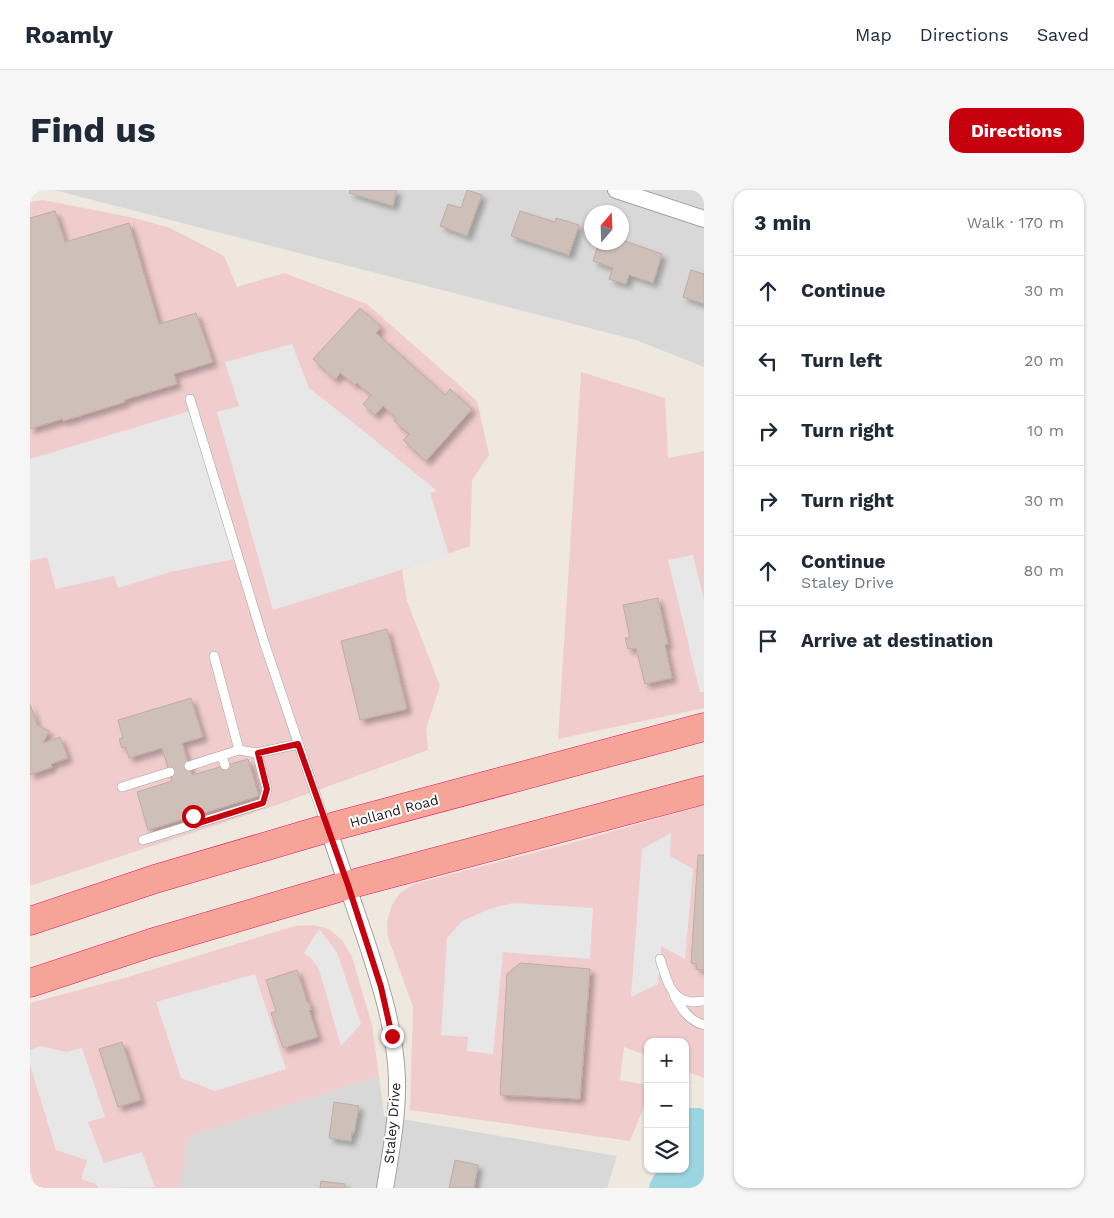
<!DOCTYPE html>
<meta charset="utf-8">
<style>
body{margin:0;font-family:"Work Sans",sans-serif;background:#f6f6f7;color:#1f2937}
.controls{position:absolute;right:15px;bottom:15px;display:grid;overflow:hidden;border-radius:10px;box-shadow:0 1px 4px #0004}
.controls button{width:45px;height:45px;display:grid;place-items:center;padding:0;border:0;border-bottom:1px solid #e0e1e3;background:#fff;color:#1f2937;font:25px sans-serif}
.compass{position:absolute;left:554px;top:15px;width:45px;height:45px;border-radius:50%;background:#fff;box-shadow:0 1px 4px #0004;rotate:19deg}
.stop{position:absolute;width:15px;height:15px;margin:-11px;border:4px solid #c6000d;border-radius:50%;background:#fff}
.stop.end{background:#c6000d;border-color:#fff;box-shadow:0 1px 5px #0008}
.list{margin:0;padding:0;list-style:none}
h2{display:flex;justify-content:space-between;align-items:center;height:65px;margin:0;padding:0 20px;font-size:21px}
h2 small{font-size:16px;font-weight:400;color:#747a83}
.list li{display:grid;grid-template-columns:32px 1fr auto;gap:15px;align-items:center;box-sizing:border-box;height:70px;padding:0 20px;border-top:1px solid #e0e1e3}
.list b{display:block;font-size:19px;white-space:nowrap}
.list p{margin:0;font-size:16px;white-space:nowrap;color:#747a83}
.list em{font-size:16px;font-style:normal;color:#747a83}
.icon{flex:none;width:28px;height:28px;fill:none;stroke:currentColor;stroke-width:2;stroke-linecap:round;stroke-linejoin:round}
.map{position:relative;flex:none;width:674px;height:998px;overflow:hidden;border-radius:15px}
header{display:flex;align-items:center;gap:30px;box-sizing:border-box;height:70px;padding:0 25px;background:#fff;border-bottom:1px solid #e0e1e3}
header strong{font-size:24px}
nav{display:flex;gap:28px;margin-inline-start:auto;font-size:18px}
.intro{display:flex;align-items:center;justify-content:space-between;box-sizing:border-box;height:120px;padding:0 30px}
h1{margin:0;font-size:35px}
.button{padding:12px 22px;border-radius:15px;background:#c6000d;color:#fff;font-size:18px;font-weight:700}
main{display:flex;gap:30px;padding:0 30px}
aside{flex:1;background:#fff;border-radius:15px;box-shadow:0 1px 4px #0004}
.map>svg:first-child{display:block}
.residential{fill:#d9d8d8;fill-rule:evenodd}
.commercial{fill:#f1cccd}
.parking{fill:#e7e7e7}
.water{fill:#9bd5e0}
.building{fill:#cec0b8;stroke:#c0aca1;filter:url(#shadow)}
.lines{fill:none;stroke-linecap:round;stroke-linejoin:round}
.service-casing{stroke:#a2a2a2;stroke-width:10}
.minor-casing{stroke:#a2a2a2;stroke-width:18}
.trunk-casing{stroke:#e2166a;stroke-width:29}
.service{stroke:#fff;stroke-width:9}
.minor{stroke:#fff;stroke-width:16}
.trunk{stroke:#f6a497;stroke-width:28}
.route{stroke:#c6000d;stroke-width:6}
.labels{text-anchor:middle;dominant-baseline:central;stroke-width:4;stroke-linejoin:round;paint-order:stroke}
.street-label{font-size:14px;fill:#1b1b1b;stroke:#fff}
</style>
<header>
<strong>Roamly</strong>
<nav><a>Map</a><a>Directions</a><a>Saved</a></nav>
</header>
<div class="intro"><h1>Find us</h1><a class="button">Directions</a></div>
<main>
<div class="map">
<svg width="674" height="998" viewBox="0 0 674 998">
<defs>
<filter id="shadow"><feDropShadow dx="4.5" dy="4.5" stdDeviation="2.5" flood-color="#0004"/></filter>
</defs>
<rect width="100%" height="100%" fill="#eee8df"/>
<path class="residential" d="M24,0H674V177L606,150ZM562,22H592V52H562Z
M349,886L354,926L587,966L577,998H148L157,946Z"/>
<path class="commercial" d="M13,10L105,28L140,38L194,66L207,97L254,83L337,114L447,211L459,265L442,290L440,356L372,380L377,411L410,496L396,539L398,560L244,616L0,696V12Z
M551,182L635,208L638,268L674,261V518L528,549Z
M674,615V888L655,881V852H618V866L594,857L590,890L618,895V906L600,951L380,920L383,817L358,747L357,731L362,715L370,703L384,694L549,651Z
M282,735L299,739L312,750L322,767L342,835L349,886L159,946L149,998H6L0,981V813L98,787L265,736Z"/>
<path class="parking" d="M262,154L279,198L330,238L407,301L400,303L419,365L243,420L187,222L209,216L195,172Z
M163,220L209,368L140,382L88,398L84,386L26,399L17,367L0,371V269Z
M663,365L674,410V502H670L638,370Z
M641,643L640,666L663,679L655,769L631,756L628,794L601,807L612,659Z
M483,713L563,718L560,769L473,762L463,864L437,861L438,847L411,845L417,748L432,731L459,719Z
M289,739L307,762L331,834L311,856L289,779L280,767L274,763Z
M225,784L256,879L185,901L151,888L126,812Z
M10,856L37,862L52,858L75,927L58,932L74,973L112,962L125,997L68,998L66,994L51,989L57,970L26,960L0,875V860Z"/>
<path class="water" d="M655,918H670L674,920V998H619L620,993L628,979H655Z"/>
<path class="building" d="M320,0H367L363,16L319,3Z
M437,0L452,5L437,46L410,36L418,14L431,18Z
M25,21L35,52L99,33L129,134L166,123L183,172L144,184L147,194L94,210L95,212L33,231L32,229L0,239V28Z
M490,21L525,32L526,28L549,35L539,65L481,46Z
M592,50L632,64L623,93L599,85L596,94L579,89L583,78L563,71L569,52H592Z
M661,80L674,84V114L653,107Z
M330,118L351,137L346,143L415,205L420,199L442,219L396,271L373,250L379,244L364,231L367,229L353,216L345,225L333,214L341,205L327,193L325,195L310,183L305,190L283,169Z
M628,408L638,454L635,455L642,488L615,494L606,458L598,459L595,448H600L593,415Z
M357,439L377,519L330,530L311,451Z
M161,508L173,547L152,553L162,585L218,569L229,606L118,640L107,602L142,591L132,558L99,568L96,557L92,558L89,549L93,548L88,530Z
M0,514L7,535L19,541L13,553L30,547L38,568L21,574L22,577L0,585Z
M668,665H674V780L666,779L667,774L661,773Z
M490,773L560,779L550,909L470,905L477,784Z
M267,780L277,812H279L281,820H279L288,847L253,858L241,823L246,821L236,790Z
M92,852L111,910L88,917L69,859Z
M304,912L329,916L324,943L322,942L321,951L299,948Z
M425,970L448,975L444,998H419Z
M291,991L315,994V998H290Z"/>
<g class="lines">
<defs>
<path id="service" d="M160,209L234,452L296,635
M209,560L227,563L268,554
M192,566L195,575
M159,576L209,560L184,466
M92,597L140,582
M113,650L233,613L237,599L227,563
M630,769C636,786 639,810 662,812C666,812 670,811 674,811
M644,805C651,818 659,831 674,835"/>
<path id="minor" d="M586,0L674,29
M298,638C311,676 323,713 336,750C351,796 365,840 367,888C368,925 361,962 355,998"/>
<path id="trunk" d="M0,731L125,689L298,638L674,537
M0,793L121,753L318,695L674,600"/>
</defs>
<use href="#service" class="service-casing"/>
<use href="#minor" class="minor-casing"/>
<use href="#trunk" class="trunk-casing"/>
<use href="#service" class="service"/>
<use href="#minor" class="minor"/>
<use href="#trunk" class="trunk"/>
</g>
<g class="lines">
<path class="route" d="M163,626L166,634L233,613L237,599L228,563L268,554L318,695L351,797L362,846"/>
</g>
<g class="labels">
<g class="street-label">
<text transform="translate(364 621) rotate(-15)">Holland Road</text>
<text transform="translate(362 933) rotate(-85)">Staley Drive</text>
</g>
</g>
</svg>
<div class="controls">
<button>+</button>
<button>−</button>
<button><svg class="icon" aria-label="layers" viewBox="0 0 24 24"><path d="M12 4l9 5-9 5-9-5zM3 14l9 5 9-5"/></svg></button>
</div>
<svg class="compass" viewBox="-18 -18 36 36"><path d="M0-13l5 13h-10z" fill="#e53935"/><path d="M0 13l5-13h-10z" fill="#747a83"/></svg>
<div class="stop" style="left:163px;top:626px"></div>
<div class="stop end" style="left:362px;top:846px"></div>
</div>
<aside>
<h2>3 min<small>Walk · 170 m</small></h2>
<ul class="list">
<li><svg class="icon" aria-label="ahead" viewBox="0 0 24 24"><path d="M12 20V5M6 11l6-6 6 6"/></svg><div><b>Continue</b></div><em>30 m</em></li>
<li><svg class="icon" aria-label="left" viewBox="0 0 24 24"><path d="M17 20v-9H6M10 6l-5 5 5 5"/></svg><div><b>Turn left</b></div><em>20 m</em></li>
<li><svg class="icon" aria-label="right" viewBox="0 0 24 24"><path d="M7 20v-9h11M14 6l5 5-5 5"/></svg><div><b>Turn right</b></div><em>10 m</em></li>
<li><svg class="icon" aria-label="right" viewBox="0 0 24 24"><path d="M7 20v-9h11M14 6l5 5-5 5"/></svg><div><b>Turn right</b></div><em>30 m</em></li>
<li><svg class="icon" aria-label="ahead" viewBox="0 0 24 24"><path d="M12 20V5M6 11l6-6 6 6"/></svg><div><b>Continue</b><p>Staley Drive</p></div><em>80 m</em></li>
<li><svg class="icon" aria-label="arrive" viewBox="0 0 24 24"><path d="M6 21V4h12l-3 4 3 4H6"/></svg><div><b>Arrive at destination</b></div></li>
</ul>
</aside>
</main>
